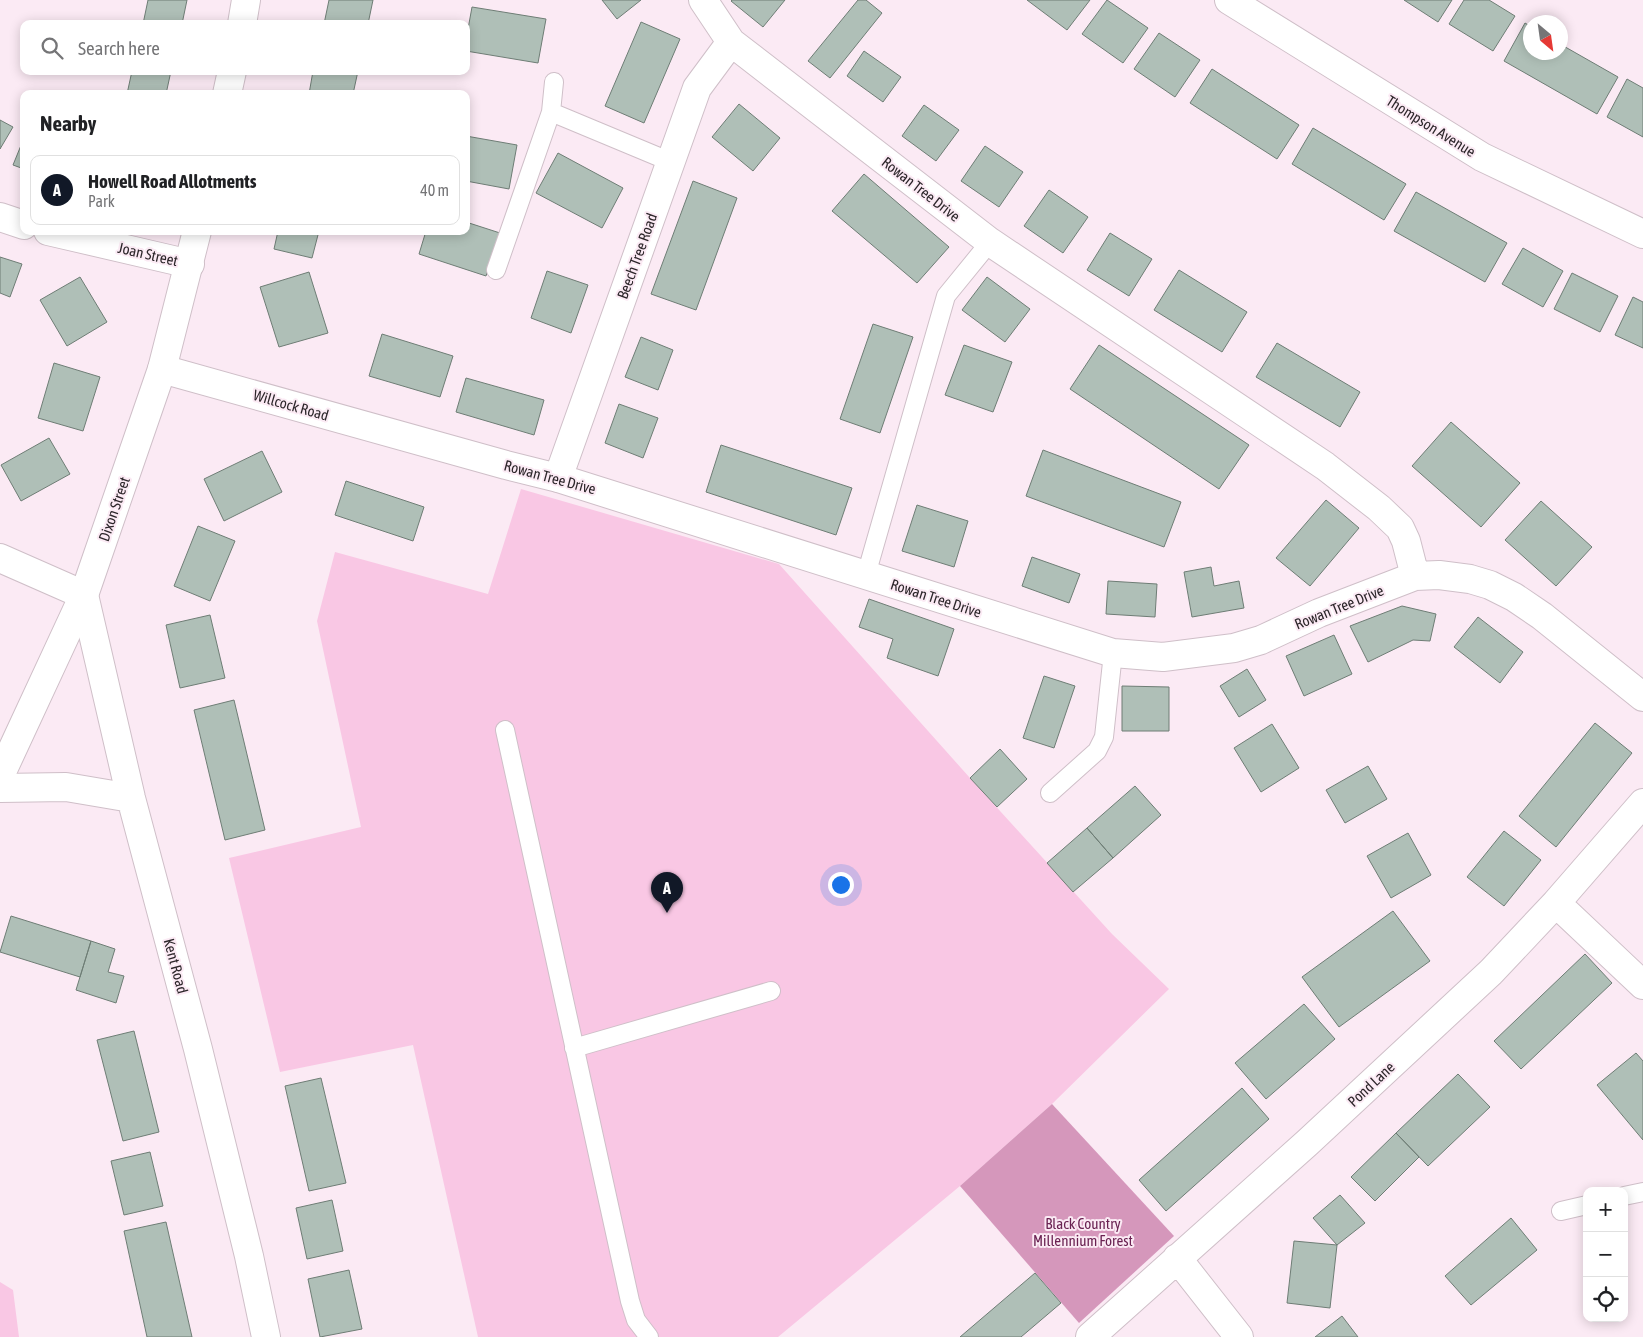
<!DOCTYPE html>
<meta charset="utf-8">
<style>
body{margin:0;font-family:"Asap Condensed",sans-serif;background:#f2f2f2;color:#202124}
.controls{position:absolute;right:15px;bottom:15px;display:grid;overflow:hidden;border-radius:10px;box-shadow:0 2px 12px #0003}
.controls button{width:45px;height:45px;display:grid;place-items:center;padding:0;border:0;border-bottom:1px solid #e0e0e0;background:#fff;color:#202124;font:25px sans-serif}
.compass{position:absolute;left:1523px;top:15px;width:45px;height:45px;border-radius:50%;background:#fff;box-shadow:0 2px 12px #0003;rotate:151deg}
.you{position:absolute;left:840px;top:884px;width:18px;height:18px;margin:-12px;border:4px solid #fff;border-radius:50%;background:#1a73e8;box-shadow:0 0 0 8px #1a73e833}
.badge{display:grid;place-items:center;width:32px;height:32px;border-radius:50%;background:#111827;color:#fff;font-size:16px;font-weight:700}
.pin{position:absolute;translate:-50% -41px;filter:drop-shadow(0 1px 2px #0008)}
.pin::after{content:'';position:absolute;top:26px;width:18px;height:15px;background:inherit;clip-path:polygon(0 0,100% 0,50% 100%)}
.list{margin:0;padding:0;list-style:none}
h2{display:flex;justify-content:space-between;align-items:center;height:65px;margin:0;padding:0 20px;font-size:21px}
h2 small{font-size:16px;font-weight:400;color:#757577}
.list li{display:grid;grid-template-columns:32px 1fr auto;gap:15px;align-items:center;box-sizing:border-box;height:70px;margin:0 10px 10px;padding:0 10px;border:1px solid #e0e0e0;border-radius:10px}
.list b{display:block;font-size:19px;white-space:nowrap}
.list p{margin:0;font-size:16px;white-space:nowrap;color:#757577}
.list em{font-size:16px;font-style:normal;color:#757577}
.icon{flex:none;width:28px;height:28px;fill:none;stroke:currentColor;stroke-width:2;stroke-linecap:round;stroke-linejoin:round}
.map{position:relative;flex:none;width:1643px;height:1337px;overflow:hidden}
.search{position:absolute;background:#fff;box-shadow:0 2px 12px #0003;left:20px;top:20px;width:450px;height:55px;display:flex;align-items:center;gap:12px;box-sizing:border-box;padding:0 18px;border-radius:10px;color:#757577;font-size:19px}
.panel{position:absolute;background:#fff;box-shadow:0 2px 12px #0003;left:20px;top:90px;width:450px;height:145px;border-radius:10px}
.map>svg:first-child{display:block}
.green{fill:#f9c7e4}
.forest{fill:#d597bb}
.building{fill:#afbfb7;stroke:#6e7d75}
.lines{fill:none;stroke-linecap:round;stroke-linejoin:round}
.lane-casing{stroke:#cfbfc8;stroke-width:20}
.street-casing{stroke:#cfbfc8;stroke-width:30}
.secondary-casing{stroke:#cfbfc8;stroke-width:30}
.highway-casing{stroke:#cfbfc8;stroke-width:30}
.lane{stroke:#fff;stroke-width:18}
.street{stroke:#fff;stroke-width:28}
.secondary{stroke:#fff;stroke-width:28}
.highway{stroke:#fff;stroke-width:28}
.labels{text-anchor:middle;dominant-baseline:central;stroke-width:4;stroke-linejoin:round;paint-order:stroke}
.street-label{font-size:15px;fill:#2c262a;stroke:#fbeaf4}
.park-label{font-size:15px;fill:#6a2252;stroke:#fbeaf4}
</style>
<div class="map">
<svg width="1643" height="1337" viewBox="0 0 1643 1337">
<rect width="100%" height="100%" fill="#fbeaf4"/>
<path class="green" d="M521,489L779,564L970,778L1112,934L1169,989L1052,1104L960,1186L778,1337H478L413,1045L280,1072L229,858L361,827L317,621L335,552L488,594Z
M0,1282L13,1290L19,1337H0Z"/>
<path class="forest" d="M1052,1104L1174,1236L1079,1323L960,1186Z"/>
<path class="building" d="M148,0H187L182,24H143Z
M329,0H373L368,24H324Z
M602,0H641L617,19Z
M732,0H785L763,27L731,1Z
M858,0H866L882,13L830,78L808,61Z
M1027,0H1090L1067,30Z
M1107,0L1148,28L1123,63L1082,34Z
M1404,0H1452L1438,22Z
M1464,0H1489L1515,16L1493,51L1449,24Z
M472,7L546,19L538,63L466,51V40Z
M641,22L680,39L644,123L605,106Z
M1525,23L1530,26V52H1560V44L1618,77L1597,114L1504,61Z
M1159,33L1200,60L1175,97L1134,69Z
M864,51L901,77L883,102L847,76Z
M1212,69L1299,125L1277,159L1190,103Z
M132,71H171L166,94H127Z
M313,71H358L353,94H309Z
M1627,79L1643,88V137L1607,117Z
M739,104L780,138L753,171L712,137Z
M924,105L959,130L936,161L902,136Z
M0,120L13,127L0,149Z
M1313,128L1406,184L1384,220L1292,164Z
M466,136L517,145L509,189L466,181Z
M24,138V169L13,165Z
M985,146L1023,172L999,207L961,181Z
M558,153L623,188L602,228L536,193Z
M864,174L949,247L917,283L832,211Z
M693,181L737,198L696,310L651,294Z
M1049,190L1088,217L1063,253L1024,226Z
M1416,192L1507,243L1485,282L1394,231Z
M466,222L500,233L486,276L419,254L426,231H466Z
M278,231H319L312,258L274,249Z
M1110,233L1152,259L1129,296L1087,270Z
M1523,248L1563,271L1543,307L1502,284Z
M0,257L22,264L10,297L0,293Z
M1179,270L1247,312L1222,352L1154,310Z
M547,271L588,285L571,333L531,318Z
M309,272L328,333L279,347L260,287Z
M1572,273L1618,296L1600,332L1554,309Z
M80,277L107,322L67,346L40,300Z
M987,277L1030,309L1005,342L962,310Z
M1633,297L1643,302V348L1615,335Z
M873,324L913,337L880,433L840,419Z
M382,334L453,356L440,397L369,376Z
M641,337L673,350L658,390L625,377Z
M1277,343L1360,392L1340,427L1256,377Z
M964,345L1012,362L993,412L945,395Z
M1099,345L1249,445L1219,489L1070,389Z
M54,363L100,377L83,431L38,418Z
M466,378L544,400L534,435L456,412Z
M619,404L658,418L643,458L605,443Z
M1451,422L1520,483L1481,527L1412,466Z
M49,438L70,474L21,501L1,465Z
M721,445L852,488L836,535L706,492Z
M1043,450L1181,502L1164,547L1026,496Z
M262,451L282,492L224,521L204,479Z
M346,481L424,507L413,541L335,515Z
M1326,500L1359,528L1310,586L1276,558Z
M1541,501L1592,547L1556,586L1505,540Z
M917,505L968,521L954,567L902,551Z
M198,526L235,541L210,601L174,586Z
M1032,557L1080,574L1069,603L1022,586Z
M1211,567L1214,586L1239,581L1244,608L1192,617L1184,572Z
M1108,581L1157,584L1155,617L1106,614Z
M869,599L954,629L938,676L887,658L893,639L859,627Z
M1402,606L1436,614L1430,641L1413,640L1368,662L1350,626Z
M210,615L225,678L180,688L166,625Z
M1478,617L1523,652L1500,683L1454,647Z
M1334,635L1352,674L1304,696L1286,656Z
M1247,669L1266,700L1239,717L1220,686Z
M1044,676L1075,686L1054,748L1023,738Z
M1122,686L1169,687V731H1122Z
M234,700L265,830L225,840L194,710Z
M1595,723L1632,753L1556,847L1519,816Z
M1272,724L1299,768L1261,792L1234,748Z
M1000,749L1027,779L997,807L970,778Z
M1368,766L1387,799L1345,823L1326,790Z
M1135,786L1161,815L1113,858L1087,828Z
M1087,828L1113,858L1073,892L1047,863Z
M1504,831L1541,860L1504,906L1467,877Z
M1408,833L1431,875L1391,898L1367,856Z
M1393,911L1430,961L1339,1027L1302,977Z
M11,916L91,941L80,977L0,952Z
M91,941L115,949L108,972L124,976L116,1003L76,990Z
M1585,954L1612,983L1521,1069L1494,1041Z
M1304,1004L1335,1039L1266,1099L1235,1063Z
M134,1031L159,1132L123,1141L97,1040Z
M1636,1053L1643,1061V1140L1597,1085Z
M1458,1074L1490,1107L1428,1166L1396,1133Z
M321,1078L346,1183L309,1191L285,1086Z
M1242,1088L1269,1119L1166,1211L1139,1180Z
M1396,1133L1419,1157L1375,1201L1351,1177Z
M150,1152L163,1206L124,1215L111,1161Z
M1340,1195L1365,1223L1337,1245L1313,1218Z
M332,1200L343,1251L307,1259L296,1208Z
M1511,1218L1537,1250L1471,1305L1445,1276Z
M166,1222L192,1337H147L124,1231Z
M1294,1241L1337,1245L1330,1308L1287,1303Z
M349,1270L362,1329L320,1337L308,1279Z
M1035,1273L1061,1303L1021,1337H960Z
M1342,1316L1358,1337H1315Z"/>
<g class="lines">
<defs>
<path id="lane" d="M551,112L554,82
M496,270L551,112L671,162
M866,575L946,296L990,242
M505,730L630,1301L636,1320L649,1337
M1050,793L1097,751L1104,737L1113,653
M574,1048L771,991
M1624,1196L1643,1192
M1561,1211L1587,1205"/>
<path id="street" d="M703,0L731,42L990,242L1325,466L1379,508L1400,528L1406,541L1415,576
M0,217L24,225
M48,231L190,264
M162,369L506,465L558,478L1113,653L1163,657L1234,648L1261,640L1319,613L1415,576L1439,575L1470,579L1490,585L1514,597L1542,616L1643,697
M558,478L697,88L731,42
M0,558L84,595L131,798L198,1049L249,1256L266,1337
M0,788L66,787L131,798
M1556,903L1643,985
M1177,1258L1239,1337
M1090,1337L1307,1143L1491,972L1556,903L1643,803"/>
<path id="secondary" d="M242,24L246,0
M227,94L232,71
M0,776L84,595L162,369L197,231"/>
<path id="highway" d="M1229,0L1482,157L1643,234"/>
</defs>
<use href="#lane" class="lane-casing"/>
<use href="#street" class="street-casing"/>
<use href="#secondary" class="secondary-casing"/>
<use href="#highway" class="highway-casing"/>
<use href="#lane" class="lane"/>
<use href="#street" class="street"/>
<use href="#secondary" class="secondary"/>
<use href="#highway" class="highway"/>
</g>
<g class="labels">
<g class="street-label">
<text transform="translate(1431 126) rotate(32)">Thompson Avenue</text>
<text transform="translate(921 189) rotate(38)">Rowan Tree Drive</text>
<text transform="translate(148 254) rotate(13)">Joan Street</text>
<text transform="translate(637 256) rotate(-70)">Beech Tree Road</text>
<text transform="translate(291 405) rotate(16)">Willcock Road</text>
<text transform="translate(550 477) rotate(15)">Rowan Tree Drive</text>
<text transform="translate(114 509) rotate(-71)">Dixon Street</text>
<text transform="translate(936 598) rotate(18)">Rowan Tree Drive</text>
<text transform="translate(1339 607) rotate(-22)">Rowan Tree Drive</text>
<text transform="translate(176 966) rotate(75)">Kent Road</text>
<text transform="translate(1371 1084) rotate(-43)">Pond Lane</text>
</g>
<g class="park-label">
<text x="1083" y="1223">Black Country<tspan x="1083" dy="17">Millennium Forest</tspan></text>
</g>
</g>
</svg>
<div class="controls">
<button>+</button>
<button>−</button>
<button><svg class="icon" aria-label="locate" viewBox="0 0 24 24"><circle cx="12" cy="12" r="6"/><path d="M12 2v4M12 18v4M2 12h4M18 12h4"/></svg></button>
</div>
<svg class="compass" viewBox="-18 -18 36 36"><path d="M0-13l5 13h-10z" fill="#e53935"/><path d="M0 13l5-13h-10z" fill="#757577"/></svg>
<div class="you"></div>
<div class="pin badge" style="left:667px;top:913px">A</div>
<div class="search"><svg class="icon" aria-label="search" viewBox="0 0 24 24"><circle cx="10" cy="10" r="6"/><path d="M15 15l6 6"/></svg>Search here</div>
<section class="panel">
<h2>Nearby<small></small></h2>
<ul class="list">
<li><span class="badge">A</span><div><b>Howell Road Allotments</b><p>Park</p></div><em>40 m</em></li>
</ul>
</section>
</div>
